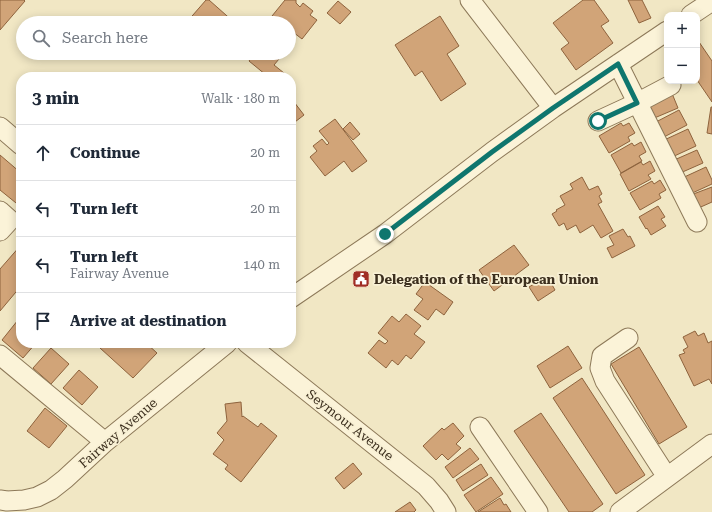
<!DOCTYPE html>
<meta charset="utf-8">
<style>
body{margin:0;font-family:"Roboto Serif",serif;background:#f2f2f3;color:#1f2937}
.controls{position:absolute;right:12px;top:12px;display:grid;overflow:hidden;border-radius:8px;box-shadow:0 2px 10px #0003}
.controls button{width:36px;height:36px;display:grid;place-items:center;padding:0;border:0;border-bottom:1px solid #e0e1e3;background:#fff;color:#1f2937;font:20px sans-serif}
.stop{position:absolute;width:12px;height:12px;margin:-9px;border:3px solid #0f766e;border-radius:50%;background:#fff}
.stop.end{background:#0f766e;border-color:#fff;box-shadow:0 1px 4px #0008}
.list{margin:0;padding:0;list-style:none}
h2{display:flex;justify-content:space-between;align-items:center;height:52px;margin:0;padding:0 16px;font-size:17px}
h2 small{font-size:13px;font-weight:400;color:#747a83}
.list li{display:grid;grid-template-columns:26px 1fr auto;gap:12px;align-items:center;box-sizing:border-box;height:56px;padding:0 16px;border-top:1px solid #e0e1e3}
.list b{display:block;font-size:15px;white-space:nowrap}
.list p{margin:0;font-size:13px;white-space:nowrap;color:#747a83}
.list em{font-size:13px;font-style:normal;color:#747a83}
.icon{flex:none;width:22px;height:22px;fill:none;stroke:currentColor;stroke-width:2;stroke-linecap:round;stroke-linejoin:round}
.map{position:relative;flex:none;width:712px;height:512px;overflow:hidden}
.search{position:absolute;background:#fff;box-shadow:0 2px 10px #0003;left:16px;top:16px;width:280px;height:44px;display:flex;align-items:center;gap:10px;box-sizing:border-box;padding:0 14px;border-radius:22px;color:#747a83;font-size:15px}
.panel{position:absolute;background:#fff;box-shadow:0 2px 10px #0003;left:16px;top:72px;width:280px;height:276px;border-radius:16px}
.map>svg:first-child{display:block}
.building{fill:#d1a478;stroke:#8e633d}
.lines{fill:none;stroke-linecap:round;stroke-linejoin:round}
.minor-casing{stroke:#8d7959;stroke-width:21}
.minor{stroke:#fbf3d8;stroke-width:19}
.route{stroke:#0f766e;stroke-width:5}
.labels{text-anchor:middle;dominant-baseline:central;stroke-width:3.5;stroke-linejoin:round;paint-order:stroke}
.poi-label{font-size:13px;font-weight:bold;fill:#3c2f1e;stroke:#f8f0d4;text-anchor:start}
.street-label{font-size:13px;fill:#3c2f1e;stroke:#f8f0d4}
</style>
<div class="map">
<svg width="712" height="512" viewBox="0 0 712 512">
<rect width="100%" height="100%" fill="#f1e7c4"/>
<path class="building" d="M0,0H24L25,1L0,30Z
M206,0H209L235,23H186Z
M285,0H296V3L300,7L303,3L313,11L310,15L317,20L302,39L289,29V23H282L272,16Z
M583,0H594L609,21L601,26L613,43L576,70L561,49L569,43L553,23Z
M628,0H642L651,18L639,23Z
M338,1L351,12L340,24L327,13Z
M440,16L459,46L447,54L466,84L441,101L422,71L415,76L395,45Z
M697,39L712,61V102L697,80Z
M255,53H284L274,65L289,77H272L268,74L266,75L249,61Z
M671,91L678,108L652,119L645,102Z
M291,98L304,115L291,125Z
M711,107H712V134L707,133Z
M679,110L687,125L662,138L654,123Z
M335,119L367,161L352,172L344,161L325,176L310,157L317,151L313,146L322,139L327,145L329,143L319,131Z
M350,122L360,134L353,140L343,129Z
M621,123L623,126L629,123L635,133L628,137L630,141L609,153L599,136Z
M688,129L696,146L670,158L662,141Z
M641,142L646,152L639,156L642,161L621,173L611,155L632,143L634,146Z
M697,150L703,163L678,174L672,161Z
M0,155L21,173V207L0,190Z
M650,161L655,171L648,175L651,179L629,191L620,174L641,162L643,165Z
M706,167L712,180V184L688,195L680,179Z
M582,177L589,190L598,186L602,194L599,196L602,202L598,204L613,231L601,238L593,225L580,233L576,225L567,230L564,223L559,226L552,214L557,211L556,210L565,205L560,196L573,189L570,184Z
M660,180L666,190L659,194L661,198L640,210L630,193L652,181L654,184Z
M712,187V202L694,210L688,196Z
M658,206L665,217L661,219L666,226L651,235L647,228L646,229L639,217Z
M623,229L628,237L630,236L635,246L612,258L607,248L614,245L609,236Z
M21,245V286L0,311V269Z
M514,245L529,265L494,291L479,270Z
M547,276L555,290L538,301L529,287Z
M425,282L453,302L444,315L436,309L428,320L414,310L423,299L416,294Z
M406,314L421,326L414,334L425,342L411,359L406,355L398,365L392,360L386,368L368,353L379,340L385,344L388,341L378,333L392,316L399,322Z
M18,320L21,323V343H36L23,358L2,340Z
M695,331L698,336L704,333L708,343L712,341V384L709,379L694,386L679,355L685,353L683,350L688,347L683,337Z
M104,343H146L157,353L133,378L100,348Z
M568,346L582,368L550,388L537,366Z
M639,347L687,427L659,444L611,364Z
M51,348L69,364L51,384L33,368Z
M79,370L98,387L82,405L63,388Z
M582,378L645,475L616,494L553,398Z
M241,402L242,417L243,416L258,427L261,423L277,436L241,482L225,469L228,465L213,454L224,440L217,433L227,421L225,404Z
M45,408L67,426L49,448L27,431Z
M541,413L603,504L592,512H569L514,431Z
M453,423L464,436L456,444L461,448L448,460L442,454L436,460L423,446L442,428L444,430Z
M470,448L479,459L453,478L445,467Z
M353,463L362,474L344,489L335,478Z
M481,464L488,475L463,491L456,480Z
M491,477L503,494L476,512L464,495Z
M500,498L504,505L506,504L511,512H478Z
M410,502L416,510L414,512H395Z"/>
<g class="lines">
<defs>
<path id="minor" d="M470,0L553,108
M691,15L712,1
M618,64L697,222
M598,121L637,103L671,85
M0,127L21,145
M0,211L10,220L0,231
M291,298L385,234L492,152L553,108L667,31
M628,338L602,356L600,368L605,381L667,477
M247,343L426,486L439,501L446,512
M0,355L105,442
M480,427L538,512
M0,500L7,501L24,500L37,497L51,490L65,479L105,442L227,343
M620,512L712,444"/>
</defs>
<use href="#minor" class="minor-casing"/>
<use href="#minor" class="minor"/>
</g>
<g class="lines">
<path class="route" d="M385,234L492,152L553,108L618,64L637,103L598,121"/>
</g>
<defs>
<symbol id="civic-square" viewBox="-11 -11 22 22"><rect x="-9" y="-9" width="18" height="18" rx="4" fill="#a02d25" stroke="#f8f0d4"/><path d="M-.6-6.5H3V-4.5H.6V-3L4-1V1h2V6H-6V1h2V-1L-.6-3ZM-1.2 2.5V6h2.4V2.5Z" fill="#fff"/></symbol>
</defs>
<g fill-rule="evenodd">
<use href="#civic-square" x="351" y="269" width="20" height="20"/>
</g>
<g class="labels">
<g class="poi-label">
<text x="374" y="279">Delegation of the European Union</text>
</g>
<g class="street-label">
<text transform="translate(350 425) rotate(38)">Seymour Avenue</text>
<text transform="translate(118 433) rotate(-41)">Fairway Avenue</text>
</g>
</g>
</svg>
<div class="controls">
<button>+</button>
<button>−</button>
</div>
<div class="stop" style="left:598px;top:121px"></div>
<div class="stop end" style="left:385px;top:234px"></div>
<div class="search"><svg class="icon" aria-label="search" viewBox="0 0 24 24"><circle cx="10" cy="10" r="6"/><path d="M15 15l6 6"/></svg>Search here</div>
<section class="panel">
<h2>3 min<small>Walk · 180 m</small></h2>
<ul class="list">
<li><svg class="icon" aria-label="ahead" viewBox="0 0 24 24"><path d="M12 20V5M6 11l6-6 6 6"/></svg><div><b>Continue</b></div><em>20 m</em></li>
<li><svg class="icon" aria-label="left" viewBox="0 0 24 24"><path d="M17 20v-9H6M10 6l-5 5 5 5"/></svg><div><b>Turn left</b></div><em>20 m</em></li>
<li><svg class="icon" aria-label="left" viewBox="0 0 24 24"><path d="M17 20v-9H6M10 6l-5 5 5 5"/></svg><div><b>Turn left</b><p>Fairway Avenue</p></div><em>140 m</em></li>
<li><svg class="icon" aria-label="arrive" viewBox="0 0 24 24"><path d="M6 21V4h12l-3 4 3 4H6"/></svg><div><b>Arrive at destination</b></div></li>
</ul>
</section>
</div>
